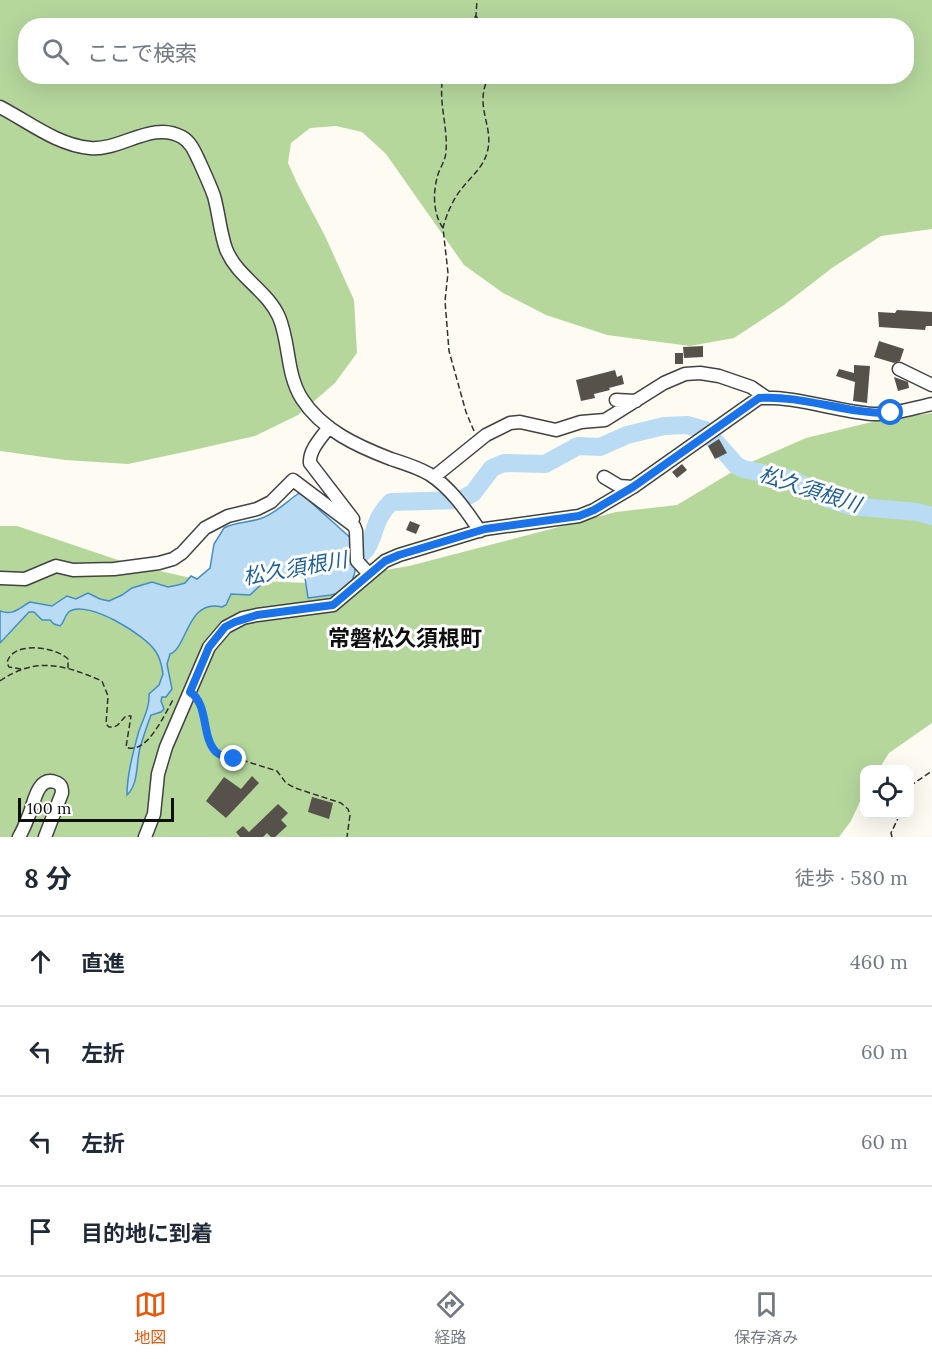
<!DOCTYPE html>
<html lang="ja">
<meta charset="utf-8">
<style>
body{margin:0;font-family:Lora,"Noto Sans JP",serif;background:#f2f2f3;color:#1f2937}
.controls{position:absolute;right:18px;bottom:18px;display:grid;overflow:hidden;border-radius:12px;box-shadow:0 6px 24px #0002}
.controls button{width:54px;height:54px;display:grid;place-items:center;padding:0;border:0;border-bottom:2px solid #e0e1e3;background:#fff;color:#1f2937;font:30px sans-serif}
.scale{position:absolute;left:18px;bottom:15px;width:156px;box-sizing:border-box;padding-left:6px;border:3px solid #0f0f0f;border-top:0;font-size:16px;line-height:21px;white-space:nowrap;color:#0f0f0f;-webkit-text-stroke:4px #fff;paint-order:stroke}
.stop{position:absolute;width:18px;height:18px;margin:-14px;border:4px solid #1a73e8;border-radius:50%;background:#fff}
.stop.end{background:#1a73e8;border-color:#fff;box-shadow:0 2px 6px #0008}
.list{margin:0;padding:0;list-style:none}
h2{display:flex;justify-content:space-between;align-items:center;height:78px;margin:0;padding:0 24px;font-size:26px}
h2 small{font-size:20px;font-weight:400;color:#747a83}
.list li{display:grid;grid-template-columns:39px 1fr auto;gap:18px;align-items:center;box-sizing:border-box;height:90px;padding:0 24px;border-top:2px solid #e0e1e3}
.list b{display:block;font-size:22px;white-space:nowrap}
.list em{font-size:20px;font-style:normal;color:#747a83}
.icon{flex:none;width:33px;height:33px;fill:none;stroke:currentColor;stroke-width:2;stroke-linecap:round;stroke-linejoin:round}
.map{position:relative;flex:none;width:932px;height:837px;overflow:hidden}
.search{position:absolute;background:#fff;box-shadow:0 6px 24px #0002;left:18px;right:18px;top:18px;height:66px;display:flex;align-items:center;gap:15px;box-sizing:border-box;padding:0 21px;border-radius:24px;color:#747a83;font-size:22px}
.sheet{height:438px;background:#fff}
nav{display:flex;justify-content:space-around;align-items:center;box-sizing:border-box;height:84px;border-top:2px solid #e0e1e3;background:#fff;font-size:16px;color:#747a83}
nav a{display:grid;justify-items:center;gap:3px}
nav .on{color:#ea580c}
.map>svg:first-child{display:block}
.forest{fill:#b5d79c;fill-rule:evenodd}
.water{fill:#b9dbf3;stroke:#438dc6;stroke-width:1.5}
.lines{fill:none;stroke-linecap:round;stroke-linejoin:round}
.river{stroke:#b9dbf3;stroke-width:18}
.building{fill:#57514c}
.street-casing{stroke:#424242;stroke-width:15}
.path{stroke:#313131;stroke-width:1.5;stroke-dasharray:6 3;stroke-linecap:butt}
.street{stroke:#fff;stroke-width:12}
.route{stroke:#1a73e8;stroke-width:8}
.labels{text-anchor:middle;dominant-baseline:central;stroke-width:6;stroke-linejoin:round;paint-order:stroke}
.water-label{font-size:21px;font-style:italic;fill:#1e609b;stroke:#fff}
.quarter-label{font-size:22px;font-weight:bold;fill:#0f0f0f;stroke:#fff}
</style>
<div class="map">
<svg width="932" height="837" viewBox="0 0 932 837">
<rect width="100%" height="100%" fill="#fefcf2"/>
<path class="forest" d="M0,0H932V229L881,236L832,268L784,305L734,338L690,346L607,335L546,315L503,293L464,265L386,154L362,132L336,126L310,128L291,143L288,163L298,185L325,236L354,300L357,353L335,383L298,415L255,436L189,451L128,464L65,460L0,451ZM26,26H906V76H26Z
M932,413V723L889,753L879,769L864,770V793L851,821L839,837H0V526H17L133,565L191,578L309,583L409,566L616,512L677,505L742,466L806,438L876,421Z"/>
<path class="water" d="M299,493L304,496L354,541L355,572L349,590L331,595L308,598L305,578L293,573L283,577L267,579L250,595L231,594L226,605L222,607C187,598 187,649 170,654L167,664L172,689L166,697H162L161,701L164,709L161,712L151,715C147,726 143,737 140,748C136,762 139,784 127,795C127,775 133,753 138,734C142,721 150,708 149,694L159,685L163,674C162,667 160,658 156,652C146,635 88,600 70,611C64,615 65,622 60,626L54,624L50,620H42L34,612H29L0,643V611C13,616 19,608 30,602L52,606L67,596L76,599L88,593L100,599L109,601L122,595L132,588L152,582L168,587L178,585L185,583L191,576L197,579L210,568L214,544L224,528C236,521 250,523 262,518C276,513 286,502 299,493Z"/>
<g class="lines">
<path class="river" d="M341,564C383,552 364,528 391,502L460,500L473,493L492,468L504,463L545,464L578,446L600,447L627,435L664,426L687,425L705,430L737,466L744,469L794,480L828,499L850,506L917,512L932,516"/>
</g>
<path class="building" d="M897,310L932,312V326H926L925,330L879,327L878,312L895,313Z
M879,341L904,349L900,361L894,363L874,357Z
M703,346V357L684,358L683,347Z
M675,353H683V364H675Z
M854,365L870,366L867,403L853,401L855,382L836,376L839,369L854,373Z
M615,370L617,377L622,375L624,384L609,388L610,390L594,394L595,398L581,401L576,380Z
M894,377L908,382L909,388L898,391Z
M719,439L727,453L715,459L708,446Z
M682,464L687,470L677,478L672,472Z
M410,521L420,525L416,534L406,530Z
M252,776L259,783L226,818L206,801L224,777L241,789Z
M312,797L333,803L329,819L308,812Z
M278,804L288,813L281,820L287,826L275,837H271L267,833L263,837H240L236,832L243,826L249,832Z"/>
<g class="lines">
<defs>
<path id="street" d="M0,107C29,122 57,145 90,148C121,151 152,120 182,137C192,143 195,153 200,163C205,174 210,185 214,196C219,214 220,232 226,249C237,277 267,290 279,317C290,343 286,374 302,399C322,430 357,446 391,459C403,463 417,467 429,474C450,487 466,510 480,531
M899,369L932,385
M616,400L636,401
M329,427C321,438 309,450 310,463L353,519
M434,477L486,435L510,423L520,422L556,430L581,422L605,420L664,383L685,374L700,373L719,376L751,387L767,398
M604,477L619,486L633,487
M0,578L25,579L56,566L73,570L114,569L159,563L173,559L182,553L205,528L228,516L257,509L271,502L293,480L354,526L356,531L357,561L369,574
M19,837C23,830 26,823 29,815C34,804 37,776 55,782C61,784 62,787 62,793L45,837
M145,837L154,814L158,774L166,747L209,647L226,627L243,618L257,615L333,605L385,561L399,555L485,529L579,516L594,510L633,487L759,398C798,396 834,411 873,414C893,415 913,408 932,404"/>
</defs>
<use href="#street" class="street-casing"/>
<path class="path" d="M476,16L482,26
M471,26L476,15L477,0
M443,228C433,214 433,193 437,178C439,168 446,161 446,151C448,126 438,102 443,76
M474,431L466,412L449,351L445,301L448,273L443,228C446,215 454,197 463,187C472,176 483,167 487,153C495,126 473,107 489,76
M21,669L9,667L7,663C12,640 56,647 68,659V668
M0,681C36,656 65,665 102,681L108,696L106,724L109,727C119,728 119,722 126,716H131L126,747C147,756 165,713 174,698
M199,701L212,745L216,752L277,771L286,783L295,788L341,803L348,809L350,815L347,837
M910,786L932,771
M892,837L891,833L900,814"/>
<use href="#street" class="street"/>
</g>
<g class="lines">
<path class="route" d="M234,759C228,757 220,756 216,752C201,737 209,704 190,692L209,647L225,627L235,622L257,615L333,605L385,561L399,555L485,529L579,516L594,510L633,487L759,398C803,395 846,414 891,413"/>
</g>
<g class="labels">
<g class="water-label">
<text transform="translate(810 489) rotate(18)">松久須根川</text>
<text transform="translate(295 568) rotate(-10)">松久須根川</text>
</g>
<g class="quarter-label">
<text x="405" y="638">常磐松久須根町</text>
</g>
</g>
</svg>
<div class="controls">
<button><svg class="icon" aria-label="locate" viewBox="0 0 24 24"><circle cx="12" cy="12" r="6"/><path d="M12 2v4M12 18v4M2 12h4M18 12h4"/></svg></button>
</div>
<div class="scale">100 m</div>
<div class="stop" style="left:891px;top:413px"></div>
<div class="stop end" style="left:234px;top:759px"></div>
<div class="search"><svg class="icon" aria-label="search" viewBox="0 0 24 24"><circle cx="10" cy="10" r="6"/><path d="M15 15l6 6"/></svg>ここで検索</div>
</div>
<section class="sheet">
<h2>8 分<small>徒歩 · 580 m</small></h2>
<ul class="list">
<li><svg class="icon" aria-label="ahead" viewBox="0 0 24 24"><path d="M12 20V5M6 11l6-6 6 6"/></svg><div><b>直進</b></div><em>460 m</em></li>
<li><svg class="icon" aria-label="left" viewBox="0 0 24 24"><path d="M17 20v-9H6M10 6l-5 5 5 5"/></svg><div><b>左折</b></div><em>60 m</em></li>
<li><svg class="icon" aria-label="left" viewBox="0 0 24 24"><path d="M17 20v-9H6M10 6l-5 5 5 5"/></svg><div><b>左折</b></div><em>60 m</em></li>
<li><svg class="icon" aria-label="arrive" viewBox="0 0 24 24"><path d="M6 21V4h12l-3 4 3 4H6"/></svg><div><b>目的地に到着</b></div></li>
</ul>
</section>
<nav>
<a class="on"><svg class="icon" aria-label="map" viewBox="0 0 24 24"><path d="M3 6l6-2 6 2 6-2v14l-6 2-6-2-6 2zM9 4v14M15 6v14"/></svg>地図</a>
<a><svg class="icon" aria-label="directions" viewBox="0 0 24 24"><path d="M12 3l9 9-9 9-9-9zM9 14v-3h6M13 9l2 2-2 2"/></svg>経路</a>
<a><svg class="icon" aria-label="saved" viewBox="0 0 24 24"><path d="M7 4h10v16l-5-4-5 4z"/></svg>保存済み</a>
</nav>
